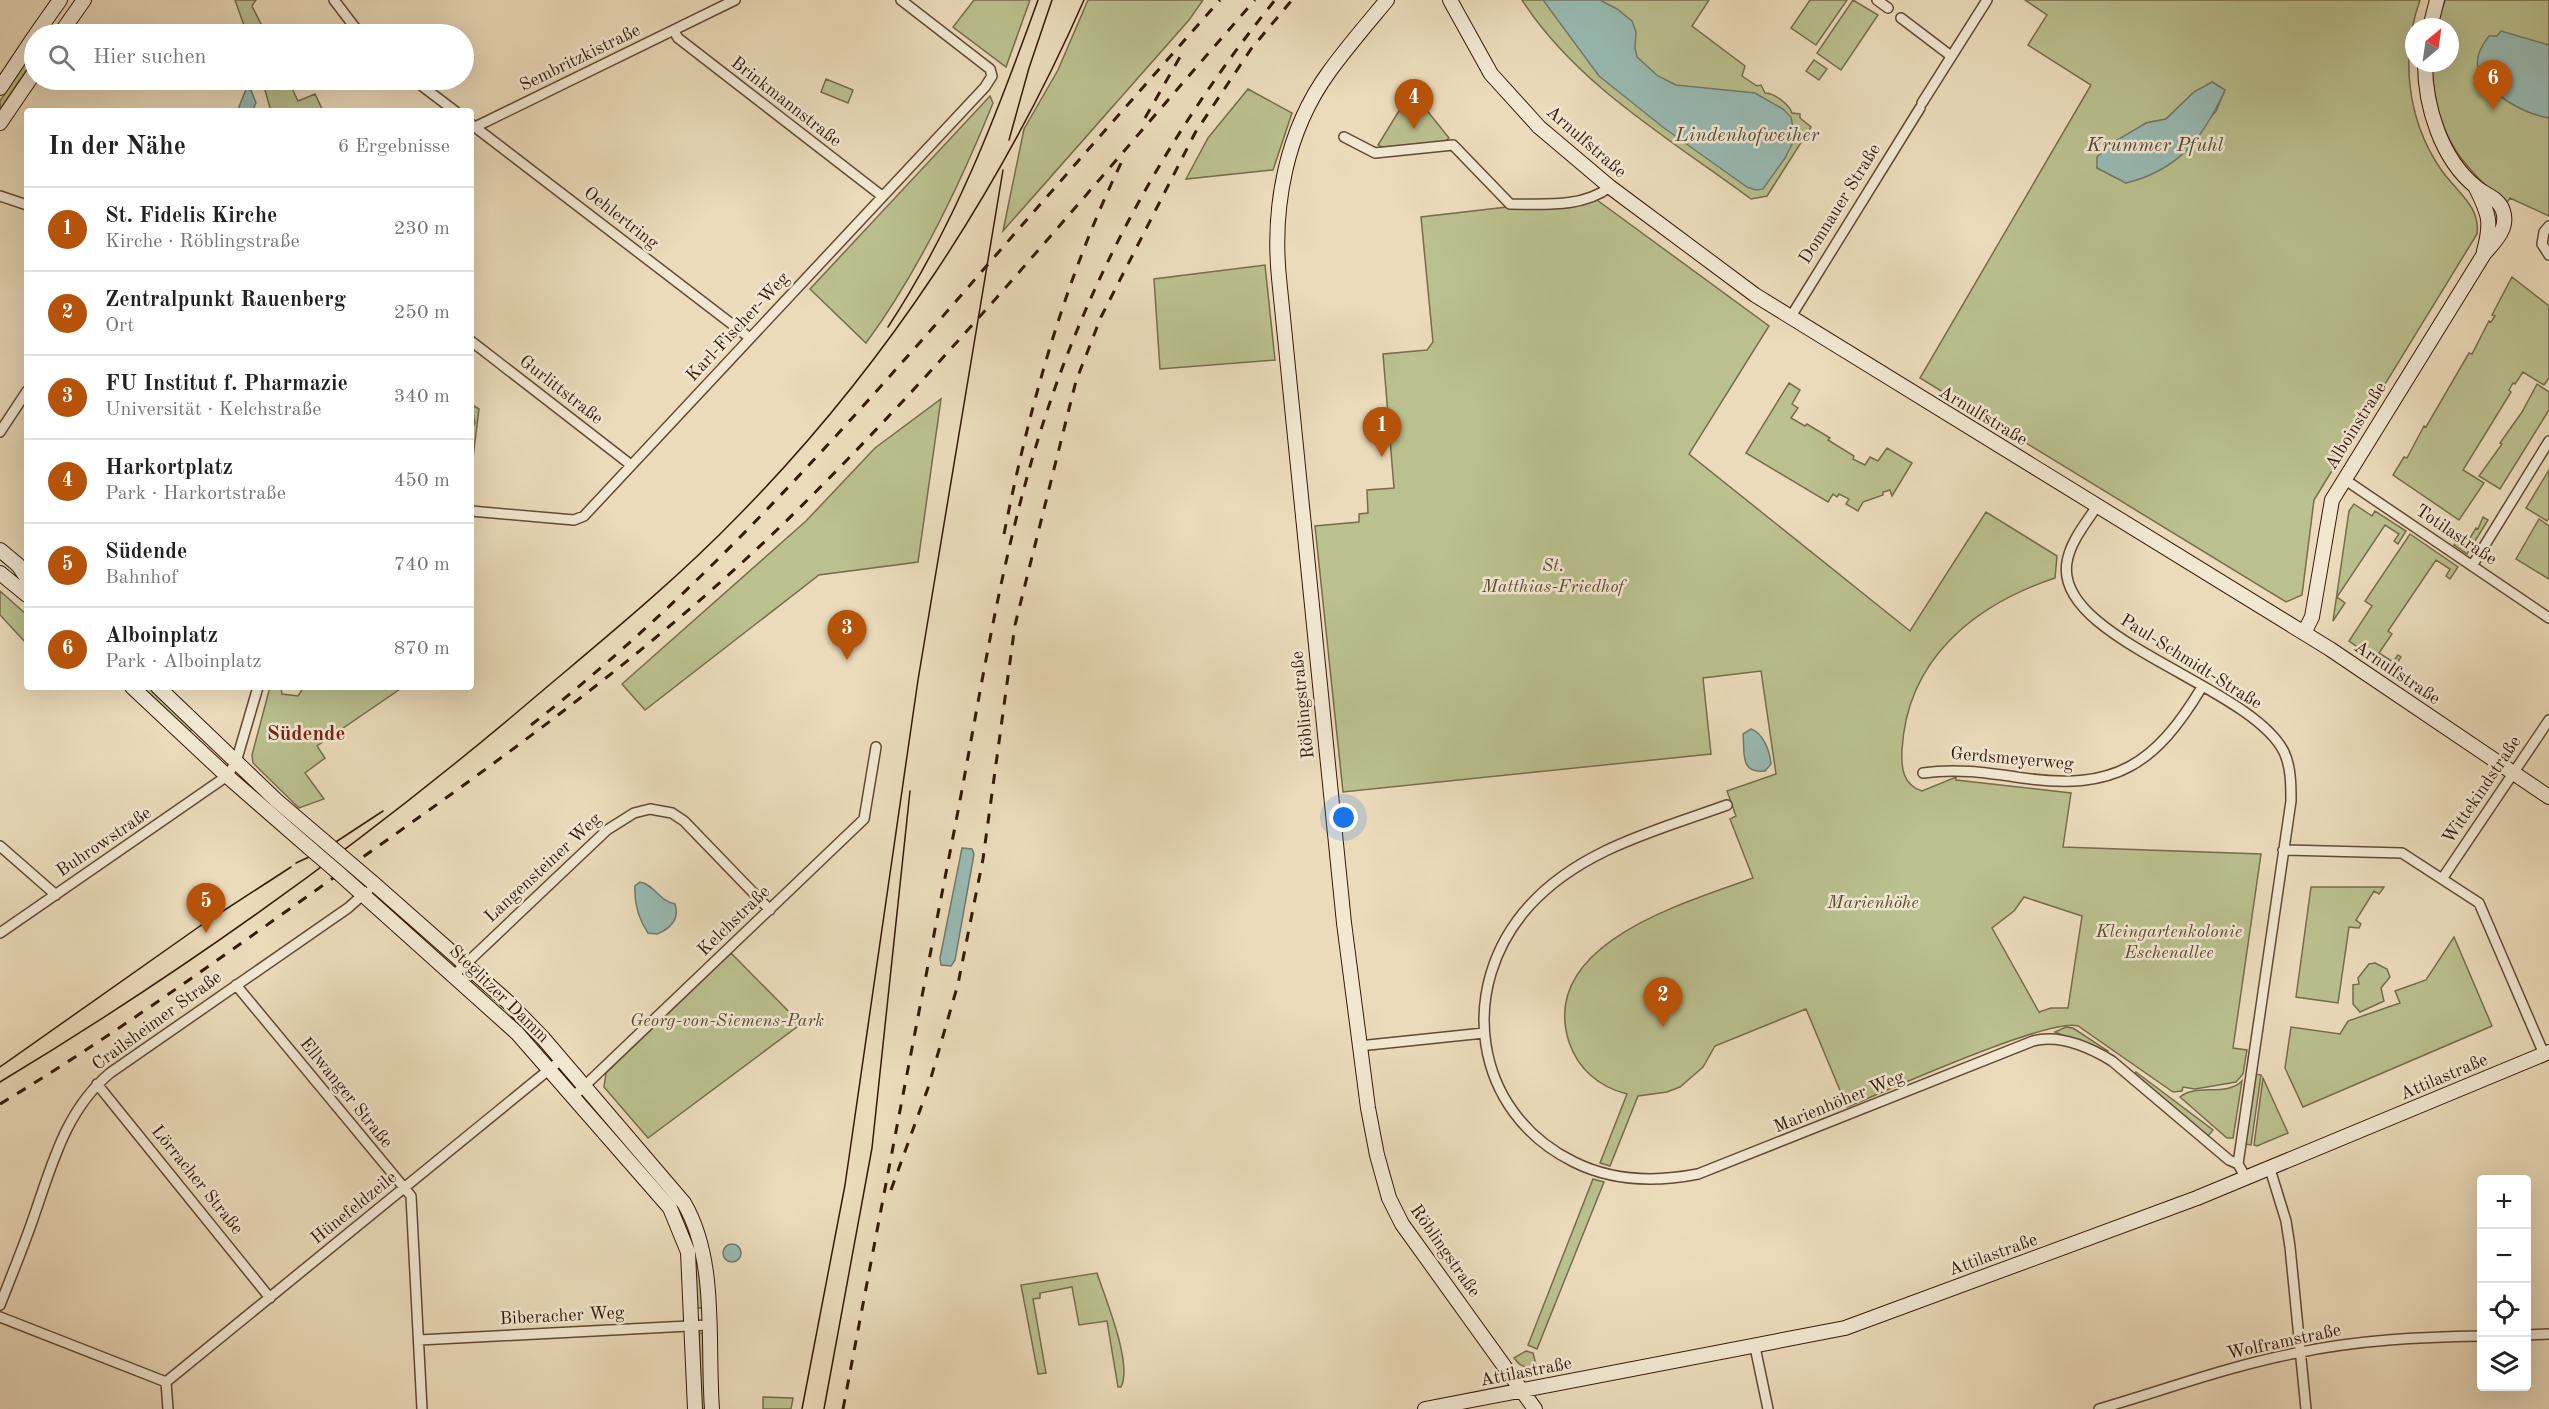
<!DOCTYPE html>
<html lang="de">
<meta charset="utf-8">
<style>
body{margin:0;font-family:"Old Standard TT",serif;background:#f6f6f6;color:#222}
.controls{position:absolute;right:18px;bottom:18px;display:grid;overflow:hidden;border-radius:6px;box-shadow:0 6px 24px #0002}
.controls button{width:54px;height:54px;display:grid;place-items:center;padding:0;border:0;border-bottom:2px solid #e0e0e0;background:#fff;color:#222;font:30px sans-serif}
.compass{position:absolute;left:2405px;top:18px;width:54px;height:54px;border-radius:50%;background:#fff;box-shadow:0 6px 24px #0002;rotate:29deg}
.you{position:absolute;left:1344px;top:818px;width:21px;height:21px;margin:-15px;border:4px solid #fff;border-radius:50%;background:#1a73e8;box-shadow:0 0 0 9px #1a73e833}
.badge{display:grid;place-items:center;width:39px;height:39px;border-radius:50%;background:#b45309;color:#fff;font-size:20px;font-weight:700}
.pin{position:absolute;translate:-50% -50px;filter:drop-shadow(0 2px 3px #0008)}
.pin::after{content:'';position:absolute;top:32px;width:21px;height:18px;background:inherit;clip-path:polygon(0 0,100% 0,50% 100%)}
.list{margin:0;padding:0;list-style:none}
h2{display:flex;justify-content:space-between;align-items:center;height:78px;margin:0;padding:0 24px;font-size:26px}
h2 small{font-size:20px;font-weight:400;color:#767676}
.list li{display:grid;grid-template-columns:39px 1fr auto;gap:18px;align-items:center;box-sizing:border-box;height:84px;padding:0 24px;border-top:2px solid #e0e0e0}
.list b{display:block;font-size:22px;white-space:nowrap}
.list p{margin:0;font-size:20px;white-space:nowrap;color:#767676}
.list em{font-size:20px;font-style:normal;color:#767676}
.icon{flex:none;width:33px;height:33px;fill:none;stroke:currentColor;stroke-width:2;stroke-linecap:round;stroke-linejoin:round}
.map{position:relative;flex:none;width:2549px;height:1409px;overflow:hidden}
.search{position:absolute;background:#fff;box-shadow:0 6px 24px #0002;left:24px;top:24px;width:450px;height:66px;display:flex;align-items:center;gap:15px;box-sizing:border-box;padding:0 21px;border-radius:33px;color:#767676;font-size:22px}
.panel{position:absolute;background:#fff;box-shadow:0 6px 24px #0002;left:24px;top:108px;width:450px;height:582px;border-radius:6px}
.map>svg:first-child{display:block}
.green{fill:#bac08e;stroke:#786c4b;stroke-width:1.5;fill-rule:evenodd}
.water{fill:#98bbb3;stroke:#717a6f;stroke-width:1.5}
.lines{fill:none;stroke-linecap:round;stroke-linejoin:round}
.street-casing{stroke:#634934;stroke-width:12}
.secondary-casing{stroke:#361808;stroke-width:16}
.street{stroke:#f2e8d2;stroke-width:9}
.secondary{stroke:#f2e8d2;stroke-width:14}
.tram{stroke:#361808;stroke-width:1.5}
.rail{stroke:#361808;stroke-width:3;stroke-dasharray:10 10;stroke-linecap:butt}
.secondary-bridge-casing{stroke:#361808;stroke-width:16;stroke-linecap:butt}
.secondary-bridge{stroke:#f2e8d2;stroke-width:14}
.labels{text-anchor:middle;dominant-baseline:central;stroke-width:5;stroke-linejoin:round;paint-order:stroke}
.street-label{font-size:18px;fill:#361808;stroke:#f2e8d2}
.park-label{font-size:18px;font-style:italic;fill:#5e4a30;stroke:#f2e8d2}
.water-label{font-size:20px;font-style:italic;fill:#53493b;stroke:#f2e8d2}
.quarter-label{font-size:21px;font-weight:bold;fill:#7a1f14;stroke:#f2e8d2}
</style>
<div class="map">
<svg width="2549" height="1409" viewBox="0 0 2549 1409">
<rect width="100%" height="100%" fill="#ebdbba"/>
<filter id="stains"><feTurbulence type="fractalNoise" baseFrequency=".00333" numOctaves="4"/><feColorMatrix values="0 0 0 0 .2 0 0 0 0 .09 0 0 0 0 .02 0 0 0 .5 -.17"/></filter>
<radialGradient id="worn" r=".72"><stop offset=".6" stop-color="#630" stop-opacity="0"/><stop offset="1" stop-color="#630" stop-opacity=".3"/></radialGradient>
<path class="green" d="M235,0H256L252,6L266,34H247Z
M974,0H1030L1006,67L953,27Z
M1088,0H1203L1189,20L1003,231L1024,129L1058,70Z
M1522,0H1709L1692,26L1745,66L1742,76L1757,86L1761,85L1765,93C1774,93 1789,104 1792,113L1800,114V118L1811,127L1767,196L1751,199C1670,139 1577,85 1522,0Z
M1810,0H1847L1816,45L1791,28Z
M1853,0L1878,15L1841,70L1817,53Z
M2025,0H2420C2400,56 2407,119 2440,168C2454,190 2481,205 2477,234L2314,500L2302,595L2286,602L1920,378L2091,85L2028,45L2047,15ZM2212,82L2225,90L2216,111L2201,129L2193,147L2126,183L2097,168L2131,133L2146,123L2166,119L2194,92Z
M2445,0H2549V216L2510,198L2506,204C2454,158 2437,134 2431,63H2450V27H2436Z
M34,50V59L0,109V101Z
M1814,60L1827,69L1819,80L1806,71Z
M826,79L853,90L848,103L821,92Z
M262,80H288L298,101L315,94L323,111H271Z
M1248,89L1292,113L1273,170L1186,179L1208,138Z
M1410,93H1413L1449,138L1443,144L1382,147L1378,145Z
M990,96L993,103C959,187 919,271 866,343L810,289Z
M1597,200L1769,326L1689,454L1910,631L1986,512L2057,556L2055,578C1974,605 1907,659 1902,750C1901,768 1903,785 1922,791L1956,777V780L2071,793L2063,847L2261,854L2233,1048L2247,1050L2243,1074L2236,1082L2195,1089L2183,1087L2182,1091L2173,1092L2078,1026C2050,1017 1884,1092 1847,1107L1806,1009L1715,1046L1703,1067L1680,1087L1667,1092L1638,1096L1610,1166L1600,1163L1627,1094C1599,1087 1578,1069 1569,1042C1537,943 1688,902 1753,878L1730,819L1736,816L1727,791L1776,774L1761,671L1703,678L1711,754L1343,792L1315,526L1359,522V514L1368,513L1367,490L1394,488L1383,354L1427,350L1433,342L1421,217L1507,207H1558ZM2024,897L2082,916L2068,1008H2051L2039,1012L1992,928L2014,911Z
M1265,265L1275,360L1160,369L1154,279Z
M2512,277L2549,306V378L2544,385L2523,372L2515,384L2513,383L2509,390L2511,392L2463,470L2484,483L2459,520L2393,475L2404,457L2407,458L2424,426L2426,427L2469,353L2472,354L2489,321L2491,322L2495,316L2492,315Z
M1789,383L1800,390L1792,404L1798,408L1791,418L1805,426L1807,424L1830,438L1828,440L1854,456L1853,459L1865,465L1870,457L1878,461L1887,448L1912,463L1892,496L1890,490L1883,492V495L1863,502L1858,511L1846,504L1849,499L1839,494L1837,497L1833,494L1828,502L1746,453Z
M2537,384L2549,392V410L2500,489L2479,476L2502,444L2500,443L2522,412Z
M941,399L918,562L819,575L645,710L622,684L806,521L875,448Z
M471,404L479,409L472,466L471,431L475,423Z
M2549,470V518L2547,521L2526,508Z
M2354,504L2372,516L2375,511L2406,531L2398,544L2394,541L2399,534L2385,525L2337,597L2345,603L2333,621L2349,511Z
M2483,517L2488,520L2467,554L2454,545L2458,539L2465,546L2476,528L2478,529Z
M2539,519L2549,526V579L2516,559Z
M2410,534L2458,567L2450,579L2446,576L2450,569L2436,560L2388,631L2392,634L2379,653L2393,662L2398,655L2401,657L2392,671L2349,641L2372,606L2365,601Z
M0,591L27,615V644L0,615Z
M142,687H148L192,729L189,732Z
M270,687H281L282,694L298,696L304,687H403L317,746L325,758L305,773L324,799L299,808L253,763L252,755Z
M2311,887H2384L2379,894L2374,891L2356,920L2361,924L2359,928L2349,927L2338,1003L2296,997Z
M387,900L456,964L454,967L384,905Z
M2454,937L2492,1026L2303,1107L2285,1068L2291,1027L2340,1034L2348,1021L2400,1003L2395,991L2426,980Z
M731,953L801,1024L648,1138L604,1087L606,1073Z
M2375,963L2387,969L2390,977L2381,988L2384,1001L2360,1012L2353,1004V985L2359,984L2358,978L2369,964Z
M474,978L542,1044L538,1048L470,983Z
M2066,1027L2073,1028L2108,1051L2107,1054L2055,1032Z
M2136,1072L2213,1130L2208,1136L2135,1074Z
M2255,1074L2261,1075L2251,1145L2245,1144Z
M2263,1078L2288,1133L2257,1146L2254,1145Z
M2242,1081L2233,1138H2227L2180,1097C2196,1083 2226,1097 2242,1081Z
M593,1102L684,1212L698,1249L703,1308H697L692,1248L589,1106Z
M1593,1179L1604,1182L1537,1349L1528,1345Z
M1097,1273C1105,1298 1133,1364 1121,1387H1118L1107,1321L1079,1325L1072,1287L1040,1293V1298L1033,1299L1046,1373L1038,1374L1021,1285Z
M699,1333L704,1334L707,1409H701Z
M1526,1351L1533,1353L1537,1368L1531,1370L1519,1364L1514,1358Z
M763,1397L793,1398L791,1409H763Z"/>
<path class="water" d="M1543,0H1600L1617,9L1632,21L1636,32L1635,48L1637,57L1658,76L1676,85L1755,93L1783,109L1791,117L1795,138L1785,158L1763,189L1756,190L1747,187L1664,128L1599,76Z
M2501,31L2549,45V118C2525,114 2484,93 2478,67C2475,56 2482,45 2489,36H2497Z
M2212,82L2225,90C2203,138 2179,170 2126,183L2097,168V157L2112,143L2146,123L2166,119L2194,92Z
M246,89L251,90L256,103L252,111H241L239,107Z
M1751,729C1763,733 1770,751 1771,764L1765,771C1739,774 1745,752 1743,734Z
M962,848L972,849L974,854L955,960L951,966L941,965L940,958Z
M640,882C655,885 659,901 675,904C680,919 670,929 657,934L648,933C638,918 634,903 635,886Z
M723 1253a9 9 0 1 1 18 0a9 9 0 1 1-18 0Z"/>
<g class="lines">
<defs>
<path id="street" d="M334,0L360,34
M1877,0L1888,8
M1901,18L1951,56
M674,31L678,38L882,196
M414,80L455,111
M1922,103L1987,0
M471,124L750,338
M473,128L735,0
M1344,137L1375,153L1453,145L1510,204C1544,204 1582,208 1610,187
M0,196L27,205
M2549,226L2544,232L2542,244L2549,255
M1790,318L1920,108
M471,341L631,465
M0,432L27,391
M2344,479L2549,618
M2097,506C2086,523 2070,542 2067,562C2053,639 2251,685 2284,752C2291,767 2291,785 2291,801L2238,1164L2246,1178
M471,511L574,520L584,516L985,87L992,76L990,69L901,0
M2472,566L2549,441
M1923,773C1957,768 1988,773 2023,778C2115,791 2155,765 2202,687
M1727,805C1658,830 1581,849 1530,905C1456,986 1472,1112 1574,1162C1612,1181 1657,1182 1698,1174L2033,1041C2060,1034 2089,1047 2112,1061L2229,1160L2238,1164
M0,846L56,895
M2283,850L2402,853L2479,903L2544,1054
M2442,879L2549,720
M0,933L227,776L236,762L258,687
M454,975L607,830L634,813L650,809L672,813L684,821L770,910
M236,985L411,1196L422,1409
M1359,1046L1484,1033
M97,1084L270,1298
M574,1096L864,819L876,747
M2270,1169L2286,1221L2290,1247L2306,1409
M0,1305C11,1277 23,1248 33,1219C52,1165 65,1111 110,1073L348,908L375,884
M0,1317L166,1382
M2526,1335L2549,1334
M419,1340L708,1325
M1755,1347L1768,1409
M166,1382L562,1059
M166,1382L168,1409
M2099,1409C2164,1390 2229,1366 2296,1353C2357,1340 2419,1337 2482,1336"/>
<path id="secondary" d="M1387,0C1367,24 1347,47 1329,72C1286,131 1272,207 1279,278L1344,923L1368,1108L1377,1155L1389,1198L1402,1224L1535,1409
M1450,0L1491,74L1539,127L1610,187L1755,295L2330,649L2549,797
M2430,27L2437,0
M36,34L60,0
M60,34L84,0
M0,88L34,37
M0,123L34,73
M2476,188C2489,214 2492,222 2484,251
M0,550L18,565L27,578
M0,573L27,595
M2304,633L2312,617L2332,500L2484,254C2494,242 2509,229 2503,211C2499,198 2485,195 2476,187C2441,159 2425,106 2425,63
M132,687L227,776L313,851
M158,687L276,800L324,841
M341,875L517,1033L670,1208L688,1252L695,1409
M372,882L508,1002L543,1038L684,1203C718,1261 707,1343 712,1409
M1425,1409L1845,1328L2197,1198L2549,1052"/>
</defs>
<use href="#street" class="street-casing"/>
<use href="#secondary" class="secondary-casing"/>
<use href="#street" class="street"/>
<use href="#secondary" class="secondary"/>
<path class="tram" d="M1009,140L1029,68L1052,0
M888,327C955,225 997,114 1038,0
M296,863L322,851L383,811
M0,1067L200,926L291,867
M0,1082C181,973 353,850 515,714C590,650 668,588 737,517C884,368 1000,191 1084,0
M802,1409L845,1185L918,680L1003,170
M824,1409L872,1148L910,791"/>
<path class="rail" d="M1145,118L1184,50
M1004,534C1030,403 1066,275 1125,155
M531,725C688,603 820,456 951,307C1040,204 1130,102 1220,0
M0,1104C113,1036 220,958 329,881C485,771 642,660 780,527C948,364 1100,176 1255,0
M891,1190L928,1088L958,984L983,859L1015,625L1076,381L1101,317L1195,133L1251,49L1292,0
M843,1409C879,1220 915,1031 952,842C978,710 997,576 1036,446C1085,282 1167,134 1275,0"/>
<defs>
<path id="secondary-bridge" d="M324,841L372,882
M313,851L341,875"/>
</defs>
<use href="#secondary-bridge" class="secondary-bridge-casing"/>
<use href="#secondary-bridge" class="secondary-bridge"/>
</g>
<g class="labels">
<g class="street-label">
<text transform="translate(580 58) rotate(-26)">Sembritzkistraße</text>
<text transform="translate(786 102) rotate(38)">Brinkmannstraße</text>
<text transform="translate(1586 142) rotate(41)">Arnulfstraße</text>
<text transform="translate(1840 204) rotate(-58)">Domnauer Straße</text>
<text transform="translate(621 218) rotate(38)">Oehlertring</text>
<text transform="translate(738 327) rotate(-47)">Karl-Fischer-Weg</text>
<text transform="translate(561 390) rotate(38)">Gurlittstraße</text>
<text transform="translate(1983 416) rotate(31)">Arnulfstraße</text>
<text transform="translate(2356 426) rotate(-58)">Alboinstraße</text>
<text transform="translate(2456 535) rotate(34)">Totilastraße</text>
<text transform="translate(2191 662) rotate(32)">Paul-Schmidt-Straße</text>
<text transform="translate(2397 673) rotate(34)">Arnulfstraße</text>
<text transform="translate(1303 705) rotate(-96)">Röblingstraße</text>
<text transform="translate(2012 759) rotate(5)">Gerdsmeyerweg</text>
<text transform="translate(2482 790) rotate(-56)">Wittekindstraße</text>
<text transform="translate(104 842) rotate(-34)">Buhrowstraße</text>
<text transform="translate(543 868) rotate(-43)">Langensteiner Weg</text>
<text transform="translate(734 921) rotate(-44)">Kelchstraße</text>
<text transform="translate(499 994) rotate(44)">Steglitzer Damm</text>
<text transform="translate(157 1021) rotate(-36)">Crailsheimer Straße</text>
<text transform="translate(2444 1077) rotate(-23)">Attilastraße</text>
<text transform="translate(346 1093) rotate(51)">Ellwanger Straße</text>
<text transform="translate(1839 1102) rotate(-22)">Marienhöher Weg</text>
<text transform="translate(197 1180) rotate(51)">Lörracher Straße</text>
<text transform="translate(354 1208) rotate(-39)">Hünefeldzeile</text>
<text transform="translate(1445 1251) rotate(55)">Röblingstraße</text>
<text transform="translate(1993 1255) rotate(-20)">Attilastraße</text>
<text transform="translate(562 1316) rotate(-3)">Biberacher Weg</text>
<text transform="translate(2284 1342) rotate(-12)">Wolframstraße</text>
<text transform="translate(1526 1372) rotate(-11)">Attilastraße</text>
</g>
<g class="park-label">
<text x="1553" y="566">St.<tspan x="1553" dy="21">Matthias-Friedhof</tspan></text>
<text x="1873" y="903">Marienhöhe</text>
<text x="2169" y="932">Kleingartenkolonie<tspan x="2169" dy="21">Eschenallee</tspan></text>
<text x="727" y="1021">Georg-von-Siemens-Park</text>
</g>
<g class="water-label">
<text x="1747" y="136">Lindenhofweiher</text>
<text x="2155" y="146">Krummer Pfuhl</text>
</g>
<g class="quarter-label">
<text x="306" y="734">Südende</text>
</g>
</g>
<rect width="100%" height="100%" filter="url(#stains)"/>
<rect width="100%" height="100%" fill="url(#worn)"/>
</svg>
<div class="controls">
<button>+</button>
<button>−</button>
<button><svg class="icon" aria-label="locate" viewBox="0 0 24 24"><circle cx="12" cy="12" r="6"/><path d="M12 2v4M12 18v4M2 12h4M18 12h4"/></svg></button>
<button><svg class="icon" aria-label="layers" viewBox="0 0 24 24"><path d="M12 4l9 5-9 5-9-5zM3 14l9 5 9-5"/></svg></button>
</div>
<svg class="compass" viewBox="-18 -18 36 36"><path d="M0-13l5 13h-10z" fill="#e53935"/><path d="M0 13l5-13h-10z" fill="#767676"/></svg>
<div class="you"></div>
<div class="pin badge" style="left:1382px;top:457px">1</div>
<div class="pin badge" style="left:1663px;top:1027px">2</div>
<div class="pin badge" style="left:847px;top:660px">3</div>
<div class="pin badge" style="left:1414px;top:129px">4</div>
<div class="pin badge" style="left:206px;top:933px">5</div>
<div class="pin badge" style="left:2493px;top:110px">6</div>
<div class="search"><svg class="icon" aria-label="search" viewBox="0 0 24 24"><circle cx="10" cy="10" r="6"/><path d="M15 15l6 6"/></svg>Hier suchen</div>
<section class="panel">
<h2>In der Nähe<small>6 Ergebnisse</small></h2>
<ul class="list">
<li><span class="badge">1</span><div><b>St. Fidelis Kirche</b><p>Kirche · Röblingstraße</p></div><em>230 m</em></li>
<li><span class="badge">2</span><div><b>Zentralpunkt Rauenberg</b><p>Ort</p></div><em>250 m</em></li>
<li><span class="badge">3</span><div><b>FU Institut f. Pharmazie</b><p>Universität · Kelchstraße</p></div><em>340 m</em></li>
<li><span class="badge">4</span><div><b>Harkortplatz</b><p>Park · Harkortstraße</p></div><em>450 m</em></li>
<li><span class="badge">5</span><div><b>Südende</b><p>Bahnhof</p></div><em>740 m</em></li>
<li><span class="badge">6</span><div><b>Alboinplatz</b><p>Park · Alboinplatz</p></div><em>870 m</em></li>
</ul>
</section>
</div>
